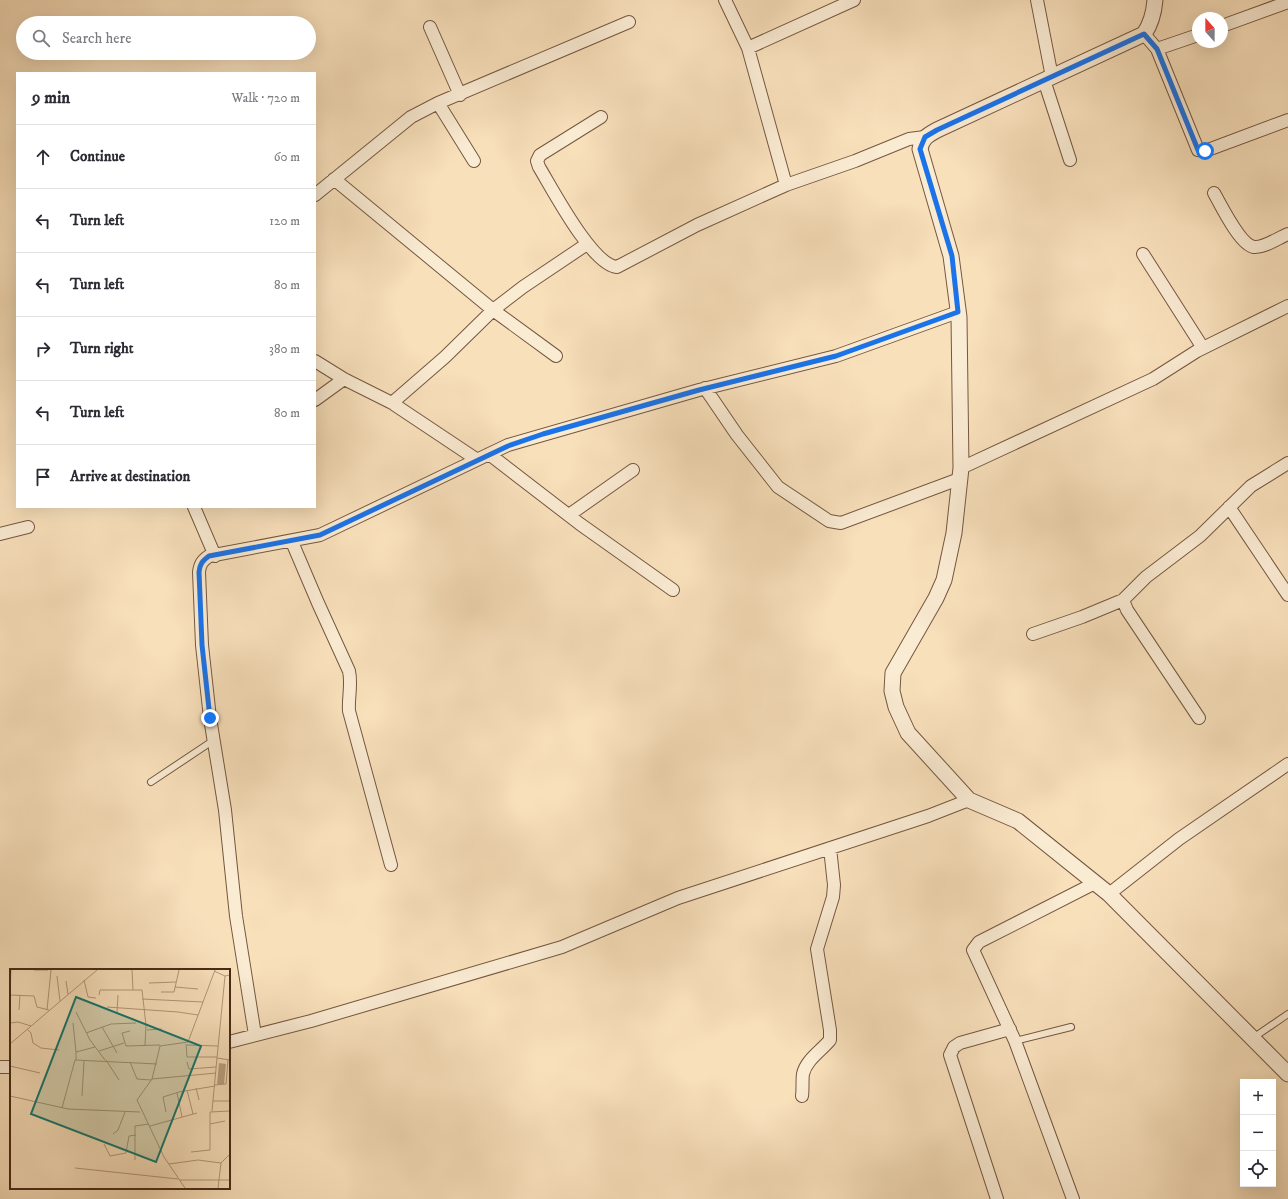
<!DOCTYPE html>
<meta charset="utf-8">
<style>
body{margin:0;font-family:"IM FELL DW Pica",serif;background:#f2f2f3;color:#2b2b33}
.controls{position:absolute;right:12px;bottom:12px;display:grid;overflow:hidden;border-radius:0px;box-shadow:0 4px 16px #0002}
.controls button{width:36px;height:36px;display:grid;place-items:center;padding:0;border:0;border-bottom:1px solid #e1e1e2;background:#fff;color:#2b2b33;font:20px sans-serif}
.compass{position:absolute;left:1192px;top:12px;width:36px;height:36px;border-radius:50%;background:#fff;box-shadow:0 4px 16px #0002;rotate:339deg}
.stop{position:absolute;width:12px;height:12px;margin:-9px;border:3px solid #1a73e8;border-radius:50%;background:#fff}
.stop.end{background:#1a73e8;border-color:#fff;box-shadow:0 1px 4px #0008}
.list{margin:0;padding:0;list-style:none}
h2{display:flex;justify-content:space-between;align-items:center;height:52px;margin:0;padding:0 16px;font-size:17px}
h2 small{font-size:13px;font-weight:400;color:#7c7c81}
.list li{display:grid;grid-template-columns:26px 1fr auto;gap:12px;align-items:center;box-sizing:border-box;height:64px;padding:0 16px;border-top:1px solid #e1e1e2}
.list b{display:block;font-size:15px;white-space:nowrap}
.list em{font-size:13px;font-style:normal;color:#7c7c81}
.icon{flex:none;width:22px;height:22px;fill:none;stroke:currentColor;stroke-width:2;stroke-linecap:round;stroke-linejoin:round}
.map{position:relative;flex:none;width:1288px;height:1199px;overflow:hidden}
.search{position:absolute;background:#fff;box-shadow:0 4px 16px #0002;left:16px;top:16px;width:300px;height:44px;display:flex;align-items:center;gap:10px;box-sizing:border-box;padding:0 14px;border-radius:22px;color:#7c7c81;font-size:15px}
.panel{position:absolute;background:#fff;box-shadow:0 4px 16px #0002;left:16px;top:72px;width:300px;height:436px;border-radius:0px}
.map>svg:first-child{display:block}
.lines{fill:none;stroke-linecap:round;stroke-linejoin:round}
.service-casing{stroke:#75573f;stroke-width:8}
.minor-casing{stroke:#75573f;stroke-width:14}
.tertiary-casing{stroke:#75573f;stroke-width:17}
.service{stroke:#faebd3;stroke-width:6}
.minor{stroke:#faebd3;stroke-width:12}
.tertiary{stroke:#faebd3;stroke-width:15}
.route{stroke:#1a73e8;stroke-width:5}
.inset-road{fill:none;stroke:#b29779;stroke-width:1}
.view{fill:#0f766e;fill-opacity:0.15;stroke:#0f766e;stroke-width:2}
.inset-edge{fill:none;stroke:#492916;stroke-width:2}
</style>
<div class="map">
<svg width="1288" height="1199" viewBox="0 0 1288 1199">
<rect width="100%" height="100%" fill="#f8e0bb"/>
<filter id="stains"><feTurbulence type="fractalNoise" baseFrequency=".005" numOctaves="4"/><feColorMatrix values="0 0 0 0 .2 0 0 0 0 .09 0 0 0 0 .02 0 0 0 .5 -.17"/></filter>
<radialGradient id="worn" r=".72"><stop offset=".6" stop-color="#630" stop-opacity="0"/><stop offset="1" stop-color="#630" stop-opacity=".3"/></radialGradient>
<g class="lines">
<defs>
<path id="service" d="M151,782L214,740
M1253,1038L1288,1014
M1015,1041L1071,1027"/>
<path id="minor" d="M725,0L748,48L786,185
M1037,0L1052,77
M1222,26L1288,2
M430,27L460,95
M1144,34L1157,49L1198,150L1205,151L1288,120
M748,48L854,0
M1157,49L1198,35
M1044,80L1070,160
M438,103L474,161
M601,117L540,155L537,161L539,167C553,190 592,265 617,267L697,225L786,185L855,161L909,139L925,137
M334,179L493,310L556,356
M1214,193C1221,205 1240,245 1254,247C1264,248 1278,238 1288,234
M315,195L411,117L438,103L629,22
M1143,254L1203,348
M315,361L344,379L392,403L476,459
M705,388L737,435L778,487L829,521L841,523L959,479
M315,400L344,379
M392,403L445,357L493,310L523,287L587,244
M489,454L580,524L673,590
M961,468L1153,379L1197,351L1288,306
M194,507L215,556
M1229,507L1288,595
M569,515L633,470
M0,534L28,527
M292,542L318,603L349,671C352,684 348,698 349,711L391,865
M1033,634L1082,617L1123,600
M1199,718L1127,610L1123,600L1146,577L1200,536L1251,486L1288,463
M1109,894L1179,839L1288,764
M255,1035L236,916L225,810L210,718L202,645L199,572C200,564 202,561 209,556L320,535L508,445L699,390L836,356L958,312
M229,1042L311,1021L562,947L678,898L928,816L969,800
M0,1067H11
M802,1096C803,1089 802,1081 803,1074C806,1060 821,1051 830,1040V1030L817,949L833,897L834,885L830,848
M997,1199L950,1055L954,1047L960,1043L1010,1029
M1073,1199L1015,1041L973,950L979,942L1095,883"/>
<path id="tertiary" d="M1155,0C1154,12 1151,24 1144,34L937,130C928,135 922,138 920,149L951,256L959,317L961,468L954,533L944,580L936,598L893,673L892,691L896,707L908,733L969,800L1018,821L1109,894L1288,1074"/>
</defs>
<use href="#service" class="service-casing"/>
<use href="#minor" class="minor-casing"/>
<use href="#tertiary" class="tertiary-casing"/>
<use href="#service" class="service"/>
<use href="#minor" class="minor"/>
<use href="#tertiary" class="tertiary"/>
</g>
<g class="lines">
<path class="route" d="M210,718L202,645L199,572C200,564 202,561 209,556L320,535L508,446L543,434L699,390L836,356L958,312L952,256L920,149L925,137L937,130L1144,34L1157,49L1198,150L1205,151"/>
</g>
<g transform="translate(10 969)">
<rect width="220" height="220" fill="#f8e0bb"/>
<path d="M209,94L216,95L214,115H207Z" fill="#bca283"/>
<path class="inset-road" d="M24,1H38M122,1L123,21M204,2L215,7L220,6M47,7L50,32M74,11L78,28L86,29M56,12L58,25M139,14L166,13M165,18L188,20M0,22L1,1M151,23H164L169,1M0,26L24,27L27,38L39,41M89,26L90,21H132L136,56L135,76M132,30L193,33M97,38L168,43L188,46M9,41L10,26M37,41L41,1M66,43L80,71L95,91M107,43L108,26M0,54L8,53L21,57M63,54L66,83M92,58L107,84M17,60L21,64L23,74L31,79L49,81M137,61L152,60M120,62L112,64L116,77L150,76M76,64L101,55L126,54M0,75L87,1M176,75L177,88H207M177,76L208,77M89,82L114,74M207,89L215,7M66,91V83L85,78M96,91L109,111M120,93L127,110L141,111M177,93L179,100L206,98M0,97L30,104M142,110L206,104M205,116L216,115L218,91M186,119L189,131M177,121L183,145M167,124L172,148M0,127L58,140L130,143M72,127L74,92M203,132H220M52,139L65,91L147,95M202,142L207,89L220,91M156,143L153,128L169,123L205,117M200,155L215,152M140,157L187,144M103,165L108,161L115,143M94,175L100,187L116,184L119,167L126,166M181,183L200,181V143L220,142M125,191V157L139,155M159,195L188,191L211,194M65,199L168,210M169,211H220M175,219L154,188L127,131L142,110L150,77L178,73L205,1M208,219L211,194L220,185"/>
<path class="view" d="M66,28L191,77L146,193L21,145Z"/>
<rect width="220" height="220" class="inset-edge"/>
</g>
<rect width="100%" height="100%" filter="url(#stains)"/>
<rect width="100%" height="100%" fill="url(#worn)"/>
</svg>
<div class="controls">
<button>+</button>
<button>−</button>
<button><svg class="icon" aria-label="locate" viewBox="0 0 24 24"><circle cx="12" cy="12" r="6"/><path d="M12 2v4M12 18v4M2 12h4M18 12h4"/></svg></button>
</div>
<svg class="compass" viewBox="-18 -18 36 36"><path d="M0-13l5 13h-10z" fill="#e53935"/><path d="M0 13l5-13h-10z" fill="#7c7c81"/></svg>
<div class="stop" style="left:1205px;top:151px"></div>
<div class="stop end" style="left:210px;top:718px"></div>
<div class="search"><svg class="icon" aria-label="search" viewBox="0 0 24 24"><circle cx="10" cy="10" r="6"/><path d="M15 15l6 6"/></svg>Search here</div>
<section class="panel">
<h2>9 min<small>Walk · 720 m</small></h2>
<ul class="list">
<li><svg class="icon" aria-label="ahead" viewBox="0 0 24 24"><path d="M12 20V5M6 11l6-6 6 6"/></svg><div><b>Continue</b></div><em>60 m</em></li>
<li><svg class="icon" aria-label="left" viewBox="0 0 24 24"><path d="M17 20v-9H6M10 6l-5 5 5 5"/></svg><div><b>Turn left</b></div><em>120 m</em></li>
<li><svg class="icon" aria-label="left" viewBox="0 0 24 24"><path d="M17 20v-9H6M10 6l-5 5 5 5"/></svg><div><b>Turn left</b></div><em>80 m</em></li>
<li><svg class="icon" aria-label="right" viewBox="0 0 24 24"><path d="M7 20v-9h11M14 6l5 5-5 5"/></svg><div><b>Turn right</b></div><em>380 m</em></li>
<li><svg class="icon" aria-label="left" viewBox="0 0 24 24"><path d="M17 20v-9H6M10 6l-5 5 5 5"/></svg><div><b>Turn left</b></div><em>80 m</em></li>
<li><svg class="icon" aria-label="arrive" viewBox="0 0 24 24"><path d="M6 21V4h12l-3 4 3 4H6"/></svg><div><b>Arrive at destination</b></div></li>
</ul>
</section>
</div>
